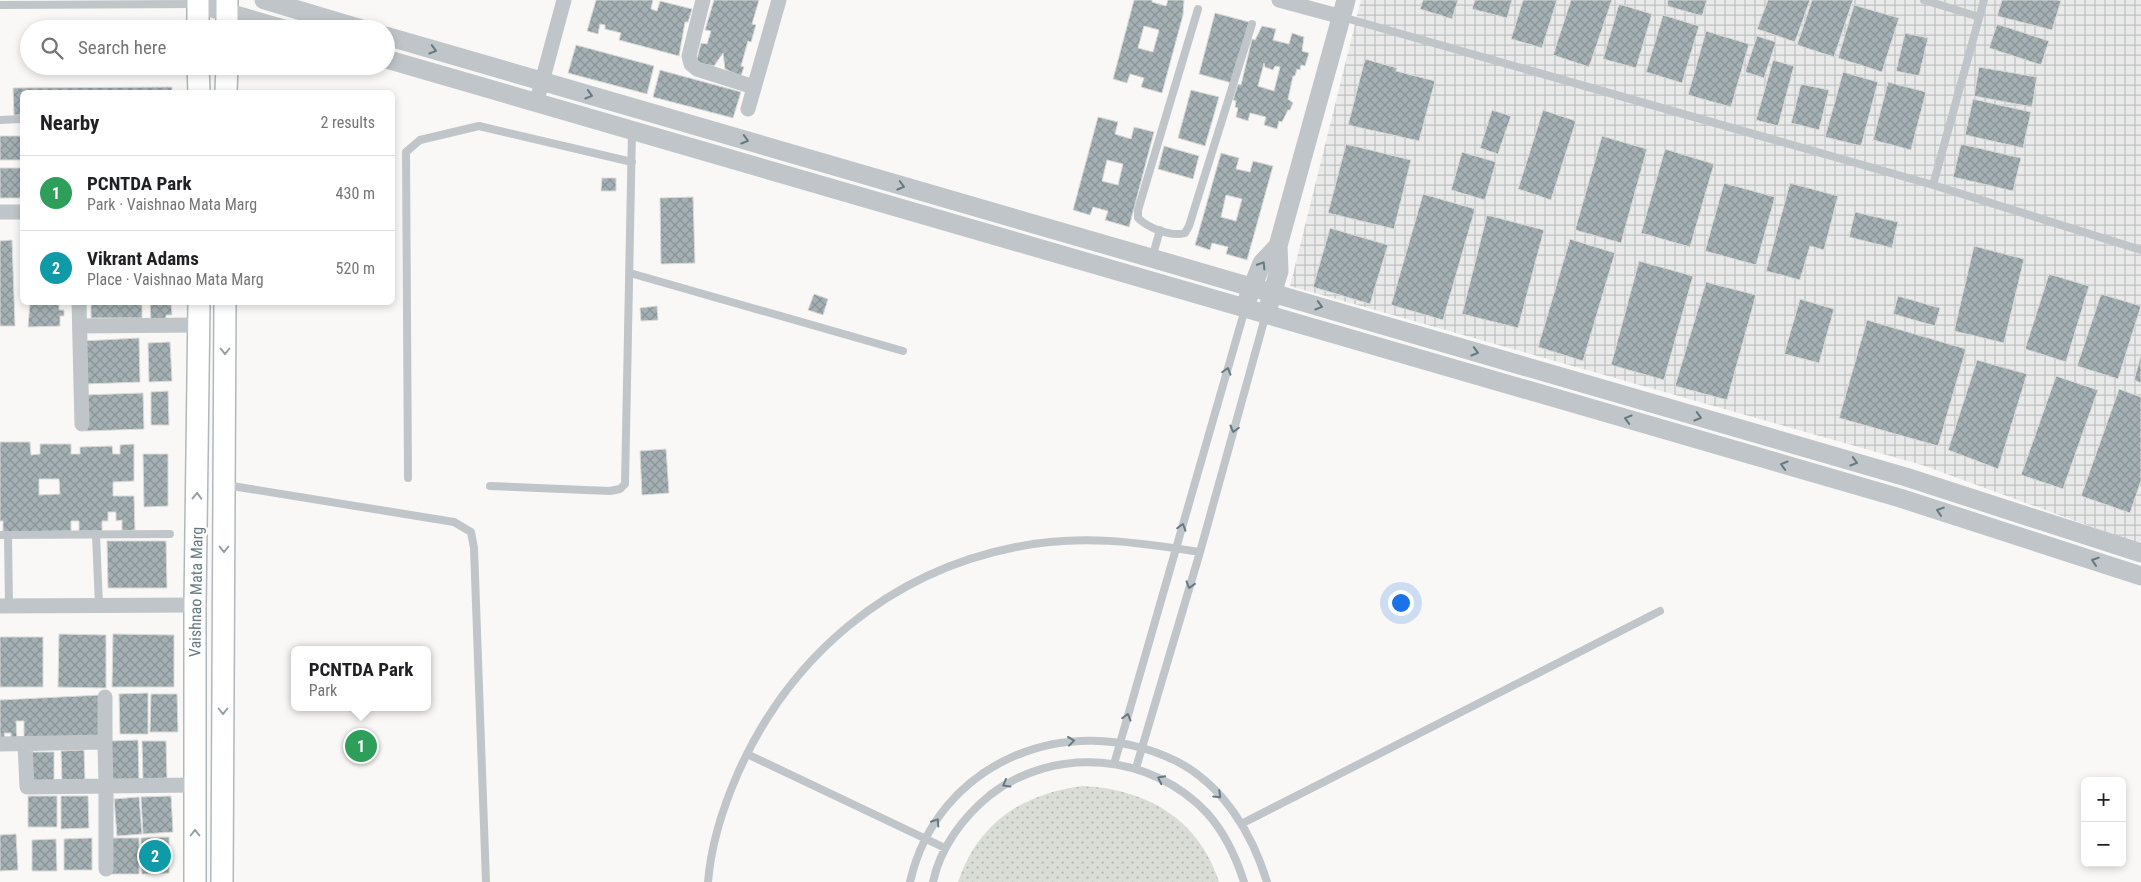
<!DOCTYPE html>
<meta charset="utf-8">
<style>
body{margin:0;font-family:"Roboto Condensed",sans-serif;background:#f6f6f6;color:#202124}
.controls{position:absolute;right:15px;bottom:15px;display:grid;overflow:hidden;border-radius:8px;box-shadow:0 2px 8px #0003}
.controls button{width:45px;height:45px;display:grid;place-items:center;padding:0;border:0;border-bottom:1px solid #e0e0e0;background:#fff;color:#202124;font:25px sans-serif}
.you{position:absolute;left:1400px;top:602px;width:18px;height:18px;margin:-12px;border:4px solid #fff;border-radius:50%;background:#1a73e8;box-shadow:0 0 0 8px #1a73e833}
.badge{display:grid;place-items:center;width:32px;height:32px;border-radius:50%;background:#db3d34;color:#fff;font-size:16px;font-weight:700}
.pin{position:absolute;translate:-50% -50%;border:2px solid #fff;box-shadow:0 1px 5px #0006}
.popup{position:absolute;left:291px;top:646px;width:140px;height:65px;box-sizing:border-box;display:grid;place-content:center;border-radius:8px;background:#fff;filter:drop-shadow(0 1px 4px #0005);font-size:16px;white-space:nowrap;color:#757577}
.popup b{font-size:19px;color:#202124}
.popup::after{content:'';position:absolute;left:50%;top:100%;margin-left:-10px;border:10px solid transparent;border-top-color:#fff}
.list{margin:0;padding:0;list-style:none}
h2{display:flex;justify-content:space-between;align-items:center;height:65px;margin:0;padding:0 20px;font-size:21px}
h2 small{font-size:16px;font-weight:400;color:#757577}
.list li{display:grid;grid-template-columns:32px 1fr auto;gap:15px;align-items:center;box-sizing:border-box;height:75px;padding:0 20px;border-top:1px solid #e0e0e0}
.list b{display:block;font-size:19px;white-space:nowrap}
.list p{margin:0;font-size:16px;white-space:nowrap;color:#757577}
.list em{font-size:16px;font-style:normal;color:#757577}
.icon{flex:none;width:28px;height:28px;fill:none;stroke:currentColor;stroke-width:2;stroke-linecap:round;stroke-linejoin:round}
.map{position:relative;flex:none;width:2141px;height:882px;overflow:hidden}
.search{position:absolute;background:#fff;box-shadow:0 2px 8px #0003;left:20px;top:20px;width:375px;height:55px;display:flex;align-items:center;gap:12px;box-sizing:border-box;padding:0 18px;border-radius:28px;color:#757577;font-size:19px}
.panel{position:absolute;background:#fff;box-shadow:0 2px 8px #0003;left:20px;top:90px;width:375px;height:215px;border-radius:8px}
.map>svg:first-child{display:block}
.industrial{fill:url(#industrial-grid)}
.park{fill:url(#park-dots)}
.building{fill:url(#building-cross-hatch);stroke:#dadad8;fill-rule:evenodd}
.lines{fill:none;stroke-linecap:round;stroke-linejoin:round}
.secondary-casing{stroke:#b0b8bb;stroke-width:24}
.service{stroke:#bfc5c8;stroke-width:8}
.minor{stroke:#bfc5c8;stroke-width:15}
.tertiary{stroke:#bfc5c8;stroke-width:19}
.secondary{stroke:#fff;stroke-width:21}
.oneway{stroke:#657980}
.oneway2{stroke:#93a1a6}
.labels{text-anchor:middle;dominant-baseline:central;stroke-width:5;stroke-linejoin:round;paint-order:stroke}
.street-label{font-size:16px;fill:#657980;stroke:#fff}
</style>
<div class="map">
<svg width="2141" height="882" viewBox="0 0 2141 882">
<defs>
<pattern id="industrial-grid" width="8" height="8" patternUnits="userSpaceOnUse" patternTransform="scale(1.25)"><rect width="8" height="8" fill="#e9eae9"/><path d="M0 4h8M4 0v8" fill="none" stroke="#c0c2c2"/></pattern>
<pattern id="park-dots" width="8" height="8" patternUnits="userSpaceOnUse" patternTransform="scale(1.25)"><rect width="8" height="8" fill="#daddd5"/><path d="M2 2h.1M6 6h.1" fill="none" stroke="#b4b8b2" stroke-width="1.8" stroke-linecap="round"/></pattern>
<pattern id="building-cross-hatch" width="8" height="8" patternUnits="userSpaceOnUse" patternTransform="scale(1.25)"><rect width="8" height="8" fill="#a4b0b3"/><path d="M0 0l8 8M0 8l8-8" fill="none" stroke="#899497"/></pattern>
</defs>
<rect width="100%" height="100%" fill="#f9f8f6"/>
<path class="industrial" d="M1361,0H2141V545L1922,465L1290,286Z"/>
<path class="park" d="M1082,786C1146,789 1198,818 1219,882H958C978,823 1022,794 1082,786Z"/>
<path class="building" d="M596,0H653L651,9L657,11L660,1L692,9L688,22H685L679,56L619,40L621,33L605,29V25L600,24L598,34L587,31Z
M714,0H759L752,24L756,25L751,42L748,41L741,66L744,67L741,76L725,69L723,53L714,66L696,63L701,43L707,44L711,31L705,30Z
M1134,0H1152V2L1166,6L1168,0H1184L1183,15L1162,93L1141,87L1144,78L1130,74L1127,83L1113,79ZM1144,26L1159,30L1153,52L1138,48Z
M1423,0H1458L1452,19L1420,9Z
M1475,0H1512L1507,18L1472,9Z
M1523,0H1557L1542,48L1511,39Z
M1571,0H1612L1589,67L1553,55Z
M1668,0H1707L1702,16L1667,6Z
M1768,0H1810L1795,42L1757,29Z
M1812,0H1853L1834,57L1797,45Z
M2002,0H2057L2061,1L2052,30L1997,16Z
M1619,4L1652,14L1636,68L1603,59Z
M1854,5L1899,18L1882,72L1838,58Z
M1215,13L1249,22L1232,83L1199,74Z
M1663,15L1699,26L1682,83L1646,72Z
M1997,24L2049,41L2041,65L1989,48Z
M1262,26L1276,29L1273,40L1289,44L1292,33L1304,37L1302,51L1309,53L1305,66L1301,65L1300,70L1297,69L1295,76H1293L1288,99L1293,103L1290,110H1288L1282,122L1279,121L1277,129L1264,125L1266,117L1250,113L1248,121L1236,117L1238,108L1235,107L1236,101L1233,100L1238,84L1241,85L1252,39L1255,40ZM1264,63L1265,67L1273,70L1275,66L1280,67L1274,91L1258,86Z
M1706,31L1749,44L1731,107L1688,95Z
M1905,33L1928,38L1919,76L1896,71Z
M1757,36L1776,42L1764,78L1745,72Z
M576,45L654,66L647,94L568,73Z
M1365,59L1397,68L1396,71L1435,81L1419,141L1348,125Z
M1773,60L1794,66L1778,126L1756,120Z
M1979,67L2037,77L2032,107L1974,96Z
M660,70L741,92L733,118L653,97Z
M1843,72L1878,82L1861,146L1825,137Z
M1888,82L1926,92L1911,150L1873,140Z
M1801,84L1829,90L1819,130L1791,123Z
M172,87V92H22V115H14L13,88Z
M1191,90L1219,97L1205,146L1178,138Z
M1973,99L2031,112L2023,148L1965,135Z
M1492,110L1511,116L1498,154L1480,148Z
M1543,110L1576,121L1551,200L1518,189Z
M1098,117L1118,122L1115,134L1131,139L1134,127L1154,132L1129,227L1105,220L1108,211L1093,207L1090,215L1073,210ZM1107,160L1123,164L1118,185L1102,181Z
M0,136H22V160H0Z
M1602,136L1647,149L1621,243L1575,230Z
M1346,144L1411,160L1394,229L1328,213Z
M1961,144L2021,158L2013,191L1953,177Z
M1164,146L1199,156L1193,179L1158,169Z
M1665,149L1714,164L1690,247L1641,233Z
M1462,152L1496,162L1485,200L1451,190Z
M1221,153L1239,158L1236,169L1250,172L1253,161L1273,166L1247,260L1226,254L1228,247L1212,243L1210,250L1195,245ZM1226,195L1242,199L1236,221L1221,217Z
M0,168H22V198H0Z
M602,178H616V191H601Z
M1724,183L1775,197L1756,265L1705,251Z
M1790,183L1838,196L1824,250L1810,246L1800,280L1766,271Z
M1423,194L1475,209L1443,320L1391,305Z
M693,197L695,263L661,264L660,198Z
M1855,212L1898,222L1892,248L1849,237Z
M1487,215L1544,230L1518,328L1462,314Z
M1330,228L1388,245L1370,304L1313,287Z
M1570,239L1615,253L1583,361L1538,347Z
M12,240L15,326H0V241Z
M1974,246L2024,259L2004,343L1954,331Z
M1639,261L1693,276L1664,380L1611,365Z
M2049,274L2089,286L2066,362L2025,349Z
M1706,282L1756,295L1727,400L1675,386Z
M814,294L828,299L823,315L808,310Z
M2101,294L2141,306L2118,379L2077,366Z
M1898,296L1940,308L1935,326L1893,314Z
M1800,299L1834,309L1819,363L1784,354Z
M30,302H59V310H64V316H60V326L28,327Z
M91,302H142V318H91Z
M150,302H171L172,315H166V323H151Z
M657,306L658,320L641,321L640,308Z
M1867,320L1966,349L1938,446L1839,418Z
M139,338L140,382L85,384L83,341Z
M170,342L172,381L149,382L148,343Z
M2141,355V383L2134,380Z
M1977,360L2027,374L1998,469L1948,450Z
M2056,376L2098,390L2063,489L2021,475Z
M2119,389L2141,397V481L2130,513L2081,496Z
M168,391L169,425H151V392Z
M143,393L144,429L85,431L84,395Z
M0,442H30L31,455L40,454V444H71V454H80V447L112,446L113,454H120V445L134,444V481L113,482V496H134L135,530L122,531V520L116,521V512H108V521H102V531H79V521H71V531L3,532V521H0ZM39,479H59L60,494L39,495Z
M666,449L669,493L642,495L640,451Z
M143,454H168V506L144,507Z
M107,541H166L167,588H108Z
M59,634L106,635V688L58,687Z
M113,634L174,635V687H112Z
M0,637H43V687H0Z
M148,693V734H120L119,694Z
M151,694H177L178,732H150Z
M101,695L103,735L24,739V721H16L17,739H11V733H4L5,738L0,739V700Z
M138,740L139,780H112L111,741Z
M142,741H166L167,778L143,779Z
M84,750L85,781H62L61,751Z
M32,752H54V782H33Z
M28,796H57V827H28Z
M61,796H88L89,828L61,829Z
M171,796L173,832L143,834L141,797Z
M139,797L142,834L117,836L114,799Z
M16,834L18,870L0,871V835Z
M169,837V873L142,874L141,838Z
M92,838V870H64V839Z
M110,838H139V874H110Z
M56,839L57,871H32V840Z"/>
<g class="lines">
<defs>
<path id="secondary" d="M198,0V29
M227,29V0
M198,66L199,92
M226,92L227,66
M195,882V605L199,302
M222,882L225,302"/>
</defs>
<use href="#secondary" class="secondary-casing"/>
<path class="service" d="M1924,0L1979,17
M0,5L196,4
M1198,9L1138,210V218C1148,228 1171,237 1185,233L1189,226L1252,24
M1342,17L1933,185L2141,250
M0,120L22,119
M1933,185L1984,0
M1152,258L1160,230
M630,273L903,351
M408,478L406,152L420,140L479,126L632,162
M226,485L454,522L471,532L474,548L486,882
M490,486L610,491L620,489L625,484L632,131
M0,535L170,534
M8,535L9,606
M96,535L99,605
M747,754L945,848
M1114,764L1245,309
M1136,768L1200,552L1266,314
M1243,823L1660,611
M708,882C711,845 723,807 738,773C790,656 889,572 1016,547C1079,534 1138,542 1200,552
M910,882C937,762 1069,708 1176,761C1223,785 1252,833 1267,882
M933,882C940,848 963,817 990,795C1055,745 1151,753 1207,813C1225,833 1236,857 1244,882"/>
<path class="minor" d="M703,0L689,56L691,64L697,69L754,87
M1279,0L1342,17
M536,104L564,0
M748,109L779,0
M0,212H22
M79,302L82,424
M80,326L199,325
M0,606L195,605
M105,697V742
M0,744L105,742L106,786L195,785
M25,744L27,787L106,786V869"/>
<path class="tertiary" d="M264,0L362,29
M198,4L284,29
M386,36L1906,477L2141,553
M386,59L1900,498L2141,576
M1248,298L1262,263L1278,246
M1269,305L1279,271L1278,246L1346,0"/>
<use href="#secondary" class="secondary"/>
</g>
<defs><path id="oneway-chevron" d="M-2-3.5L2.5 0L-2 3.5" fill="none" stroke-width="1.6" stroke-linecap="round" stroke-linejoin="round" transform="scale(1.25)"/></defs>
<g class="oneway">
<use href="#oneway-chevron" transform="translate(433 50) rotate(16)"/>
<use href="#oneway-chevron" transform="translate(589 95) rotate(16)"/>
<use href="#oneway-chevron" transform="translate(745 140) rotate(16)"/>
<use href="#oneway-chevron" transform="translate(901 186) rotate(16)"/>
<use href="#oneway-chevron" transform="translate(1262 265) rotate(-58)"/>
<use href="#oneway-chevron" transform="translate(1319 306) rotate(16)"/>
<use href="#oneway-chevron" transform="translate(1475 352) rotate(16)"/>
<use href="#oneway-chevron" transform="translate(1227 371) rotate(-74)"/>
<use href="#oneway-chevron" transform="translate(1698 417) rotate(16)"/>
<use href="#oneway-chevron" transform="translate(1628 419) rotate(-164)"/>
<use href="#oneway-chevron" transform="translate(1234 429) rotate(105)"/>
<use href="#oneway-chevron" transform="translate(1854 462) rotate(16)"/>
<use href="#oneway-chevron" transform="translate(1784 465) rotate(-164)"/>
<use href="#oneway-chevron" transform="translate(1940 511) rotate(-162)"/>
<use href="#oneway-chevron" transform="translate(1182 527) rotate(-74)"/>
<use href="#oneway-chevron" transform="translate(2095 561) rotate(-162)"/>
<use href="#oneway-chevron" transform="translate(1190 585) rotate(107)"/>
<use href="#oneway-chevron" transform="translate(1127 717) rotate(-74)"/>
<use href="#oneway-chevron" transform="translate(1071 741) rotate(-7)"/>
<use href="#oneway-chevron" transform="translate(1161 779) rotate(-153)"/>
<use href="#oneway-chevron" transform="translate(1006 784) rotate(150)"/>
<use href="#oneway-chevron" transform="translate(1218 795) rotate(44)"/>
<use href="#oneway-chevron" transform="translate(936 822) rotate(-57)"/>
</g>
<g class="oneway2">
<use href="#oneway-chevron" transform="translate(225 351) rotate(90)"/>
<use href="#oneway-chevron" transform="translate(197 496) rotate(-89)"/>
<use href="#oneway-chevron" transform="translate(224 549) rotate(90)"/>
<use href="#oneway-chevron" transform="translate(223 711) rotate(90)"/>
<use href="#oneway-chevron" transform="translate(195 833) rotate(-90)"/>
</g>
<g class="labels">
<g class="street-label">
<text transform="translate(196 592) rotate(-89)">Vaishnao Mata Marg</text>
</g>
</g>
</svg>
<div class="controls">
<button>+</button>
<button>−</button>
</div>
<div class="you"></div>
<div class="pin badge" style="left:361px;top:746px;background:#2e9e5b">1</div>
<div class="popup"><b>PCNTDA Park</b>Park</div>
<div class="pin badge" style="left:155px;top:856px;background:#0f9aa8">2</div>
<div class="search"><svg class="icon" aria-label="search" viewBox="0 0 24 24"><circle cx="10" cy="10" r="6"/><path d="M15 15l6 6"/></svg>Search here</div>
<section class="panel">
<h2>Nearby<small>2 results</small></h2>
<ul class="list">
<li><span class="badge" style="background:#2e9e5b">1</span><div><b>PCNTDA Park</b><p>Park · Vaishnao Mata Marg</p></div><em>430 m</em></li>
<li><span class="badge" style="background:#0f9aa8">2</span><div><b>Vikrant Adams</b><p>Place · Vaishnao Mata Marg</p></div><em>520 m</em></li>
</ul>
</section>
</div>
